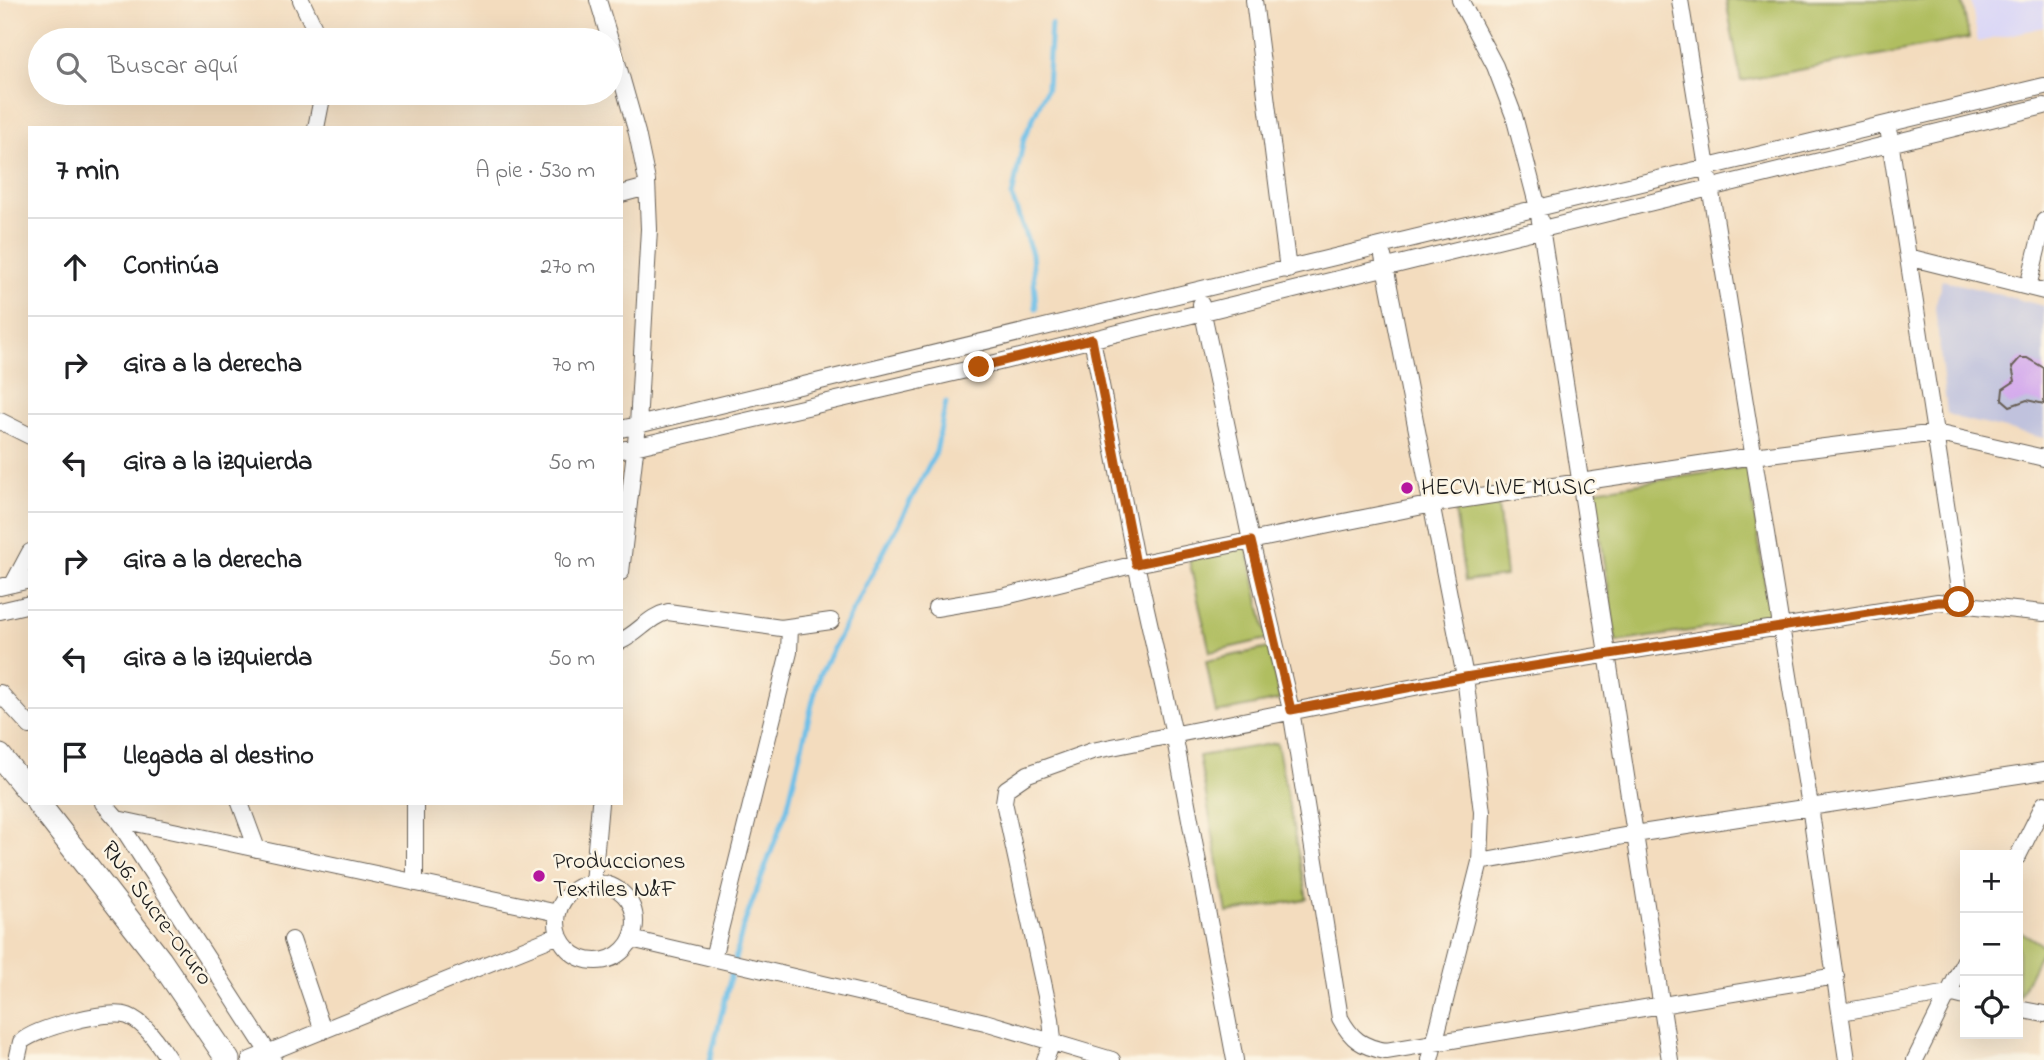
<!DOCTYPE html>
<html lang="es">
<meta charset="utf-8">
<style>
body{margin:0;font-family:"Indie Flower",sans-serif;background:#f6f6f6;color:#202124}
.controls{position:absolute;right:21px;bottom:21px;display:grid;overflow:hidden;border-radius:0px;box-shadow:0 7px 28px #0002}
.controls button{width:63px;height:63px;display:grid;place-items:center;padding:0;border:0;border-bottom:2px solid #e0e0e0;background:#fff;color:#202124;font:35px sans-serif}
.stop{position:absolute;width:21px;height:21px;margin:-16px;border:5px solid #b45309;border-radius:50%;background:#fff}
.stop.end{background:#b45309;border-color:#fff;box-shadow:0 2px 7px #0008}
.list{margin:0;padding:0;list-style:none}
h2{display:flex;justify-content:space-between;align-items:center;height:91px;margin:0;padding:0 28px;font-size:30px}
h2 small{font-size:23px;font-weight:400;color:#757577}
.list li{display:grid;grid-template-columns:46px 1fr auto;gap:21px;align-items:center;box-sizing:border-box;height:98px;padding:0 28px;border-top:2px solid #e0e0e0}
.list b{display:block;font-size:26px;white-space:nowrap}
.list em{font-size:23px;font-style:normal;color:#757577}
.icon{flex:none;width:38px;height:38px;fill:none;stroke:currentColor;stroke-width:2;stroke-linecap:round;stroke-linejoin:round}
.map{position:relative;flex:none;width:2044px;height:1060px;overflow:hidden}
.search{position:absolute;background:#fff;box-shadow:0 7px 28px #0002;left:28px;top:28px;width:595px;height:77px;display:flex;align-items:center;gap:18px;box-sizing:border-box;padding:0 24px;border-radius:38px;color:#757577;font-size:26px}
.panel{position:absolute;background:#fff;box-shadow:0 7px 28px #0002;left:28px;top:126px;width:595px;height:679px;border-radius:0px}
.map>svg:first-child{display:block}
.built{fill:#d9d6f7}
.industrial{fill:#c0c2dd}
.green{fill:#b0be60;stroke:#666d3e;stroke-width:2}
.lines{fill:none;stroke-linecap:round;stroke-linejoin:round}
.stream{stroke:#6dbfe8;stroke-width:5}
.building{fill:#d3a8ed}
.minor-casing{stroke:#675f55;stroke-width:18}
.highway-casing{stroke:#675f55;stroke-width:25}
.minor{stroke:#fff;stroke-width:16}
.highway{stroke:#fff;stroke-width:23}
.route{stroke:#b45309;stroke-width:9}
.poi-dot{fill:#b5179e;stroke:#fcf5e5;stroke-width:2.5}
.labels{text-anchor:middle;dominant-baseline:central;stroke-width:5;stroke-linejoin:round;paint-order:stroke}
.poi-label{font-size:24px;fill:#1c1c1c;stroke:#fcf5e5;text-anchor:start}
.street-label{font-size:24px;fill:#1c1c1c;stroke:#fcf5e5}
</style>
<div class="map">
<svg width="2044" height="1060" viewBox="0 0 2044 1060">
<rect width="100%" height="100%" fill="#fcf5e5"/>
<filter id="ink" filterUnits="userSpaceOnUse"><feTurbulence type="fractalNoise" baseFrequency=".0143" numOctaves="2"/><feDisplacementMap in="SourceGraphic" scale="14" xChannelSelector="R" yChannelSelector="G"/><feConvolveMatrix kernelMatrix="1 2 1 2 8 2 1 2 1" color-interpolation-filters="sRGB"/></filter>
<filter id="wash" filterUnits="userSpaceOnUse"><feTurbulence type="fractalNoise" baseFrequency=".00686" numOctaves="4" result="noise"/><feDisplacementMap in="SourceGraphic" scale="28" xChannelSelector="R" yChannelSelector="G"/><feGaussianBlur stdDeviation="1.57" result="paint"/><feColorMatrix in="noise" values="0 0 0 0 0 0 0 0 0 0 0 0 0 0 0 0 0 1.4 0 .05"/><feComposite in="paint" operator="in"/></filter>
<g filter="url(#wash)">
<rect width="100%" height="100%" fill="#f3dcbe"/>
<path class="built" d="M1971,0H2044V27L1978,42Z"/>
<path class="industrial" d="M1942,280L2044,306V438L1958,418L1947,413L1935,307Z"/>
<path class="green" d="M1726,0H1962L1969,38L1741,81Z
M1748,467L1770,619L1616,642L1594,490Z
M1498,504L1506,576L1465,581L1455,510Z
M1247,547L1267,639L1210,652L1189,560Z
M1269,648L1280,700L1216,713L1206,661Z
M1277,743L1307,899L1227,913L1199,756Z
M2018,930L2044,946L2018,999Z"/>
<g class="lines">
<path class="stream" d="M1036,308L1032,254L1012,197L1024,138L1047,88L1051,24
M710,1060L743,927L787,809L819,675L936,452L946,402"/>
</g>
<g id="blocks">
<path class="building" d="M2020,358H2027L2044,368V404L2027,400L2010,406L2002,399L2003,389L2015,381L2012,367Z"/>
</g>
</g>
<g filter="url(#ink)">
<use href="#blocks" fill-opacity="0" stroke="#675f55" stroke-width="2"/>
<g class="lines">
<defs>
<path id="minor" d="M301,0L320,40
M598,0L610,40
M1254,0L1288,270
M1460,0L1495,66L1514,116L1538,208L1670,1060
M1680,0L1810,806L1847,1060
M611,41L637,133L647,181L649,229L638,425L621,572
M316,128L323,93
M1889,134L1961,602
M621,194L647,187
M1383,256L1465,677L1482,812L1480,862L1430,1060
M1908,257L2044,291
M2028,287L2044,221
M1201,304L1251,541L1291,710L1340,1018C1351,1039 1362,1047 1386,1051L1836,976
M1092,339L1136,564L1174,734L1235,1060
M0,421L30,436
M621,429L2044,86
M621,450L979,367L2044,106
M13,584L30,552
M0,587L30,580
M936,608L1002,597L1136,564L1433,504L1753,456L1936,433L2044,458
M0,611L30,604
M621,641C639,633 649,616 668,612L781,628L831,621
M0,693L30,726
M103,803L117,819L273,1060
M240,803L257,849
M415,803V883
M117,819L558,913
M2018,856L2044,804
M1480,862L1635,834L2044,771
M593,883L600,803
M557 922a39 39 0 1 1 78 0a39 39 0 1 1-78 0Z
M631,939L985,1022L1112,1060
M292,940L323,1031
M713,958L789,652L790,627
M2018,1009L2044,1014
M1841,1012L1949,993L1965,997
M17,1060L21,1042C36,1028 108,1009 128,1016C146,1023 159,1045 169,1060
M250,1060L559,935
M1045,1060L1053,1040L1051,1019L1004,802L1006,789L1028,774L1092,751L1465,677L1938,602L2044,613
M1915,1060L1965,960"/>
<path id="highway" d="M0,756L30,793
M38,803L160,960L228,1060"/>
</defs>
<use href="#minor" class="minor-casing"/>
<use href="#highway" class="highway-casing"/>
<use href="#minor" class="minor"/>
<use href="#highway" class="highway"/>
</g>
</g>
<g class="lines" filter="url(#ink)">
<path class="route" d="M979,367L1092,339L1136,564L1251,541L1291,710L1465,677L1938,602H1959"/>
</g>
<g class="poi-dot">
<circle cx="1407" cy="488" r="7"/>
<circle cx="539" cy="876" r="7"/>
</g>
<g class="labels">
<g class="poi-label">
<text x="1421" y="488">HECVI LIVE MUSIC</text>
<text x="553" y="862">Producciones<tspan x="553" dy="28">Textiles N&amp;F</tspan></text>
</g>
<g class="street-label">
<text transform="translate(156 914) rotate(54)">RN6: Sucre-Oruro</text>
</g>
</g>
</svg>
<div class="controls">
<button>+</button>
<button>−</button>
<button><svg class="icon" aria-label="locate" viewBox="0 0 24 24"><circle cx="12" cy="12" r="6"/><path d="M12 2v4M12 18v4M2 12h4M18 12h4"/></svg></button>
</div>
<div class="stop" style="left:1959px;top:602px"></div>
<div class="stop end" style="left:979px;top:367px"></div>
<div class="search"><svg class="icon" aria-label="search" viewBox="0 0 24 24"><circle cx="10" cy="10" r="6"/><path d="M15 15l6 6"/></svg>Buscar aquí</div>
<section class="panel">
<h2>7 min<small>A pie · 530 m</small></h2>
<ul class="list">
<li><svg class="icon" aria-label="ahead" viewBox="0 0 24 24"><path d="M12 20V5M6 11l6-6 6 6"/></svg><div><b>Continúa</b></div><em>270 m</em></li>
<li><svg class="icon" aria-label="right" viewBox="0 0 24 24"><path d="M7 20v-9h11M14 6l5 5-5 5"/></svg><div><b>Gira a la derecha</b></div><em>70 m</em></li>
<li><svg class="icon" aria-label="left" viewBox="0 0 24 24"><path d="M17 20v-9H6M10 6l-5 5 5 5"/></svg><div><b>Gira a la izquierda</b></div><em>50 m</em></li>
<li><svg class="icon" aria-label="right" viewBox="0 0 24 24"><path d="M7 20v-9h11M14 6l5 5-5 5"/></svg><div><b>Gira a la derecha</b></div><em>90 m</em></li>
<li><svg class="icon" aria-label="left" viewBox="0 0 24 24"><path d="M17 20v-9H6M10 6l-5 5 5 5"/></svg><div><b>Gira a la izquierda</b></div><em>50 m</em></li>
<li><svg class="icon" aria-label="arrive" viewBox="0 0 24 24"><path d="M6 21V4h12l-3 4 3 4H6"/></svg><div><b>Llegada al destino</b></div></li>
</ul>
</section>
</div>
